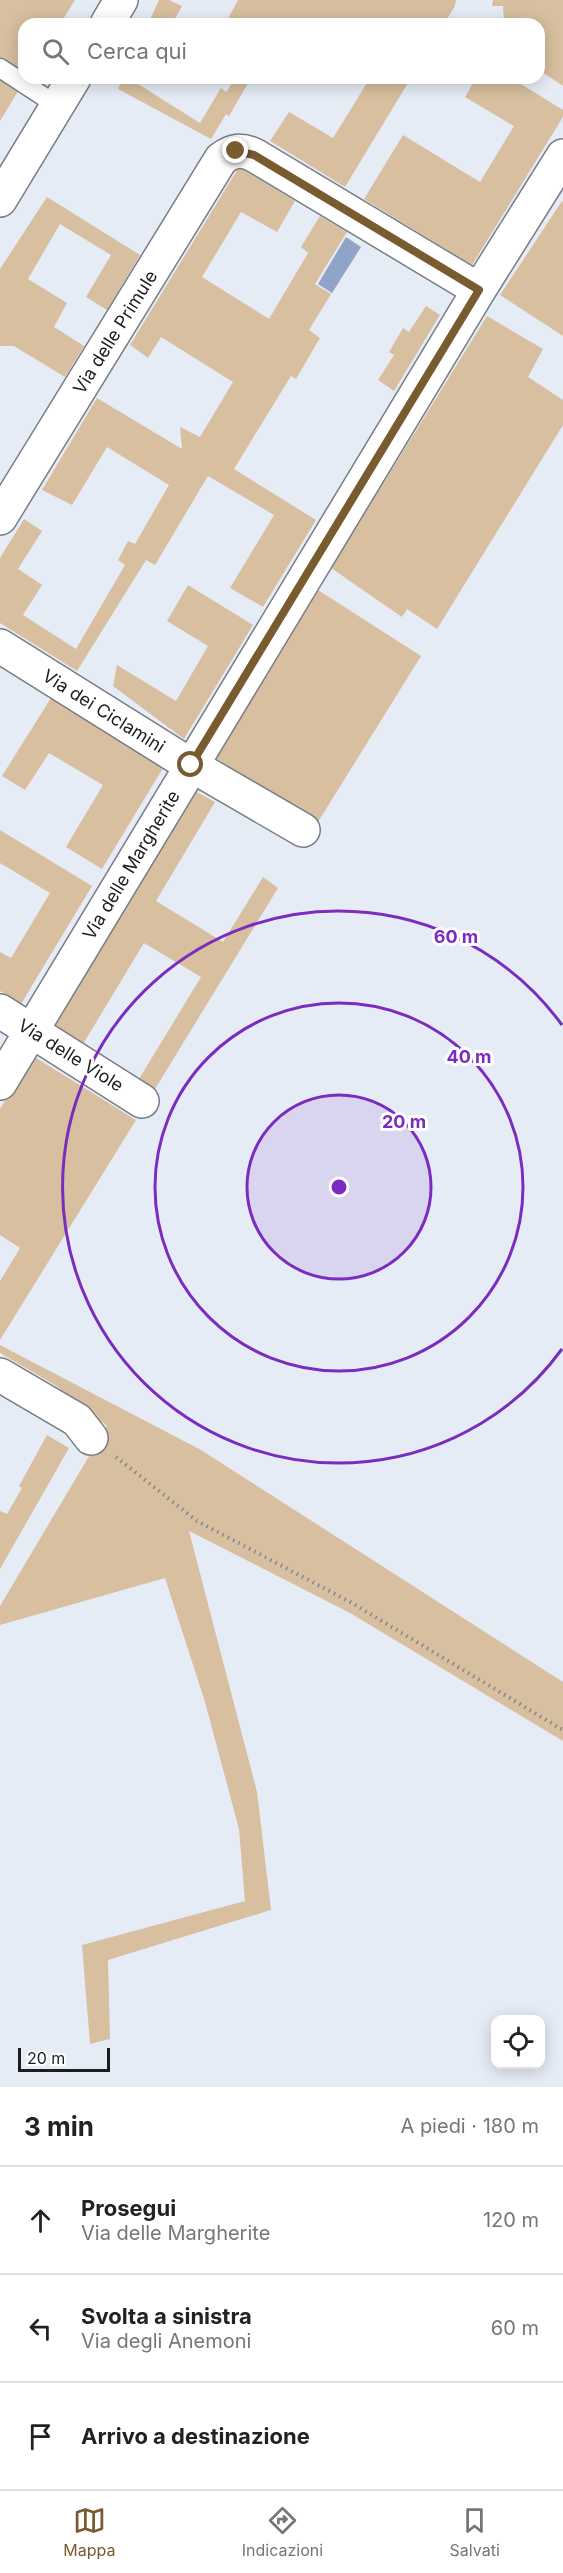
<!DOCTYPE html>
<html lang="it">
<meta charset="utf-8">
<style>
body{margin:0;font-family:Inter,sans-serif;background:#f6f6f6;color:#222}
.controls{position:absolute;right:18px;bottom:18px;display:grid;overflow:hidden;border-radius:12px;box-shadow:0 3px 15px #0003}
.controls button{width:54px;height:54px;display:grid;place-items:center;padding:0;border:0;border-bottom:2px solid #e0e0e0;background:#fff;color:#222;font:30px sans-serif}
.scale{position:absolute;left:18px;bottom:15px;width:92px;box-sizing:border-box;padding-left:6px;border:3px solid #1b1d21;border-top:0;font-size:16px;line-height:21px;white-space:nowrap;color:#1b1d21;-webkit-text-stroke:4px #fff;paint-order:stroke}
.stop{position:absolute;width:18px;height:18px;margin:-14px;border:4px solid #795b30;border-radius:50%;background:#fff}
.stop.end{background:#795b30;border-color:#fff;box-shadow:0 2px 6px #0008}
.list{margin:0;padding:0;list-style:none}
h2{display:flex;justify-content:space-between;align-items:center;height:78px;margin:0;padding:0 24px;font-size:26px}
h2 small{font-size:20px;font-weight:400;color:#767676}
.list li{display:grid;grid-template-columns:39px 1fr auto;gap:18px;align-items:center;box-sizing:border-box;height:108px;padding:0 24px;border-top:2px solid #e0e0e0}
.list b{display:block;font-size:22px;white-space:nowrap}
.list p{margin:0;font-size:20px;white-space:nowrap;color:#767676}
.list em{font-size:20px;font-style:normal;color:#767676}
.icon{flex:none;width:33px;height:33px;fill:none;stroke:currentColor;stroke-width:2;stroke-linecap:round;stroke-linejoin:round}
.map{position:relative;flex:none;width:563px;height:2087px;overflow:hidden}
.search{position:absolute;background:#fff;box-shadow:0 3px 15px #0003;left:18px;right:18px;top:18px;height:66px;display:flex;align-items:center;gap:15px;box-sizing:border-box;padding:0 21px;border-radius:18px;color:#767676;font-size:22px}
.sheet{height:402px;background:#fff}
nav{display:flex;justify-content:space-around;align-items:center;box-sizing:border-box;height:84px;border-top:2px solid #e0e0e0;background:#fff;font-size:16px;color:#767676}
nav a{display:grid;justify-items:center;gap:3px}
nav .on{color:#795b30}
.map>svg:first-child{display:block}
.green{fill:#d7bf9f}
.water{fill:#90a3c9}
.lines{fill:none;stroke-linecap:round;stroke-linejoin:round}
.service-casing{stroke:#777c85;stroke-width:21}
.minor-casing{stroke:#777c85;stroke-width:36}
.secondary-casing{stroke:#777c85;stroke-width:36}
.path{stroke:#83878f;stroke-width:4;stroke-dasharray:1.5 4.5;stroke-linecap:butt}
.service{stroke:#fff;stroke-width:18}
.minor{stroke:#fff;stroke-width:33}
.secondary{stroke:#fff;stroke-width:33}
.route{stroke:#795b30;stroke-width:8}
.ring{fill:none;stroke:#7b2cbf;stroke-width:3}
.labels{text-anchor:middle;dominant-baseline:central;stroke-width:6;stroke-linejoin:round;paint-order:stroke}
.street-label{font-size:18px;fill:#1b1d21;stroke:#fff}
.centre{fill:#7b2cbf;stroke:#fff;stroke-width:3}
.ring-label{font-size:18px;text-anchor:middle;font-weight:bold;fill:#7b2cbf;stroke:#fff;stroke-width:6;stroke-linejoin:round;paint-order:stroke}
</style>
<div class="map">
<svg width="563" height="2087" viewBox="0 0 563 2087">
<rect width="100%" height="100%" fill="#e6ecf6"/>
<path class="green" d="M0,0H75L60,24H24V78H26L0,121Z
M159,0H169L182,6L172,24H148Z
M238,0H456L455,6L444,24H293L286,20L283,24H225Z
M493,0H563V86L539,70V24H504L503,6H492Z
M123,78H141L138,84L200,123L221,88L226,92L236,78H251L229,116L226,114L211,139L118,89Z
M370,78H411L345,187L270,141L289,112L333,138Z
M476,78H511L563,110V117L472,265L364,199L403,135L480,182L514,126L465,97Z
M239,167L295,201L277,232L241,212L202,277L269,319L308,253L301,247L320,216L347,232L315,284L331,294L309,330L320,338L296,379L291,376L234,469L316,520L263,607L230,588L274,515L208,476L155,565L146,560L77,671L0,623V558L24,519L42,531L18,569L42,585L23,615L76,649L125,565L118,560L128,541L135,544L169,485L107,447L72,505L42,490L97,398L182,449L180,427L200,437L233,382L161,337L148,358L130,345Z
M47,197L140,255L107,310L86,297L111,255L60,224L28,279L67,303L54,327L84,346L65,377L14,346H0V269Z
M562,201L563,202V336L500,295Z
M426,306L440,315L394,391L378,380L394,355L389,352L403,328L409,332Z
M487,316L543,349L528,377L563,400V425L437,629L407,609L402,617L331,568Z
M188,585L253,625L184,739L113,686L117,665L176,701L208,646L167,621Z
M318,590L421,656L318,822L214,757Z
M51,698L163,768L102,869L66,847L103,785L49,753L25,790L2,776Z
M195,791L215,802L156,901L223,942L263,877L278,888L155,1089L139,1079L201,977L144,943L83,1044L52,1024Z
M0,830L92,886L21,1004L0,991V952L11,958L50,893L0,863Z
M33,1056L136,1120L0,1340V1281L20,1248L0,1235V1109Z
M0,1345L201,1450L563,1682V1741L350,1613L189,1531L257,1792L271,1910L108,1960L110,2039L90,2044L82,1945L245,1901L239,1829L205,1702L165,1578L0,1625V1606L107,1426L55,1385L0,1353Z
M47,1435L69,1448L0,1569V1511L7,1514L22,1488L19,1486Z"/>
<path class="water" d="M346,237L361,247L332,293L318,284Z"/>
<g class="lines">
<defs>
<path id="service" d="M0,68L58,106"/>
<path id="minor" d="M0,518L221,159C233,150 241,149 254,155L479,290
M0,646L179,758L303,830
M0,1011L142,1101
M0,1083L479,290L563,156
M0,1375L77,1420L91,1438"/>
<path id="secondary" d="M107,24L121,0
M0,200L74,78"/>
</defs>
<use href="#service" class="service-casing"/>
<use href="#minor" class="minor-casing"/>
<use href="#secondary" class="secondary-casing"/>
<path class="path" d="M116,1457L197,1521L352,1603L563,1730"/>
<use href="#service" class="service"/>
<use href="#minor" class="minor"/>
<use href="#secondary" class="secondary"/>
</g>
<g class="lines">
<path class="route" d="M191,765L479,290L254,155L236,151"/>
</g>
<circle cx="339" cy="1187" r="92" fill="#7b2cbf" fill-opacity=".12"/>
<g class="ring">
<circle cx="339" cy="1187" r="92"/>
<circle cx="339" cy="1187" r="184"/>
<path d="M562 1349A276 276 0 1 1 562 1025"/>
</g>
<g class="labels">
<g class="street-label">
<text transform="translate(115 332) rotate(-58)">Via delle Primule</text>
<text transform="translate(104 711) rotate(32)">Via dei Ciclamini</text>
<text transform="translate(131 865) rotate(-59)">Via delle Margherite</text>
<text transform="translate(71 1055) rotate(32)">Via delle Viole</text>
</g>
</g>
<circle cx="339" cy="1187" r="9" class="centre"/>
<g class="ring-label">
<text x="456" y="943">60 m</text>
<text x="469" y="1063">40 m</text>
<text x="404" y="1128">20 m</text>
</g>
</svg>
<div class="controls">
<button><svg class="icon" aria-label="locate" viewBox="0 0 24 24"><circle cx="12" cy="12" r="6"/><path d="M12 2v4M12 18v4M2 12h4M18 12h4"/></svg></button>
</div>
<div class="scale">20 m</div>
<div class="stop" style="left:191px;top:765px"></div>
<div class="stop end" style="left:236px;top:151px"></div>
<div class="search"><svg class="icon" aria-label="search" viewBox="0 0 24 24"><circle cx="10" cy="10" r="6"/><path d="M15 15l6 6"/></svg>Cerca qui</div>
</div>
<section class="sheet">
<h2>3 min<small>A piedi · 180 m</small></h2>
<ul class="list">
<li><svg class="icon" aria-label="ahead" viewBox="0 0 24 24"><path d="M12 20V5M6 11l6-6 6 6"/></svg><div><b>Prosegui</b><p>Via delle Margherite</p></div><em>120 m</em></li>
<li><svg class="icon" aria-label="left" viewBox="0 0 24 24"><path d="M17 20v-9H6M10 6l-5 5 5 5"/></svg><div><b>Svolta a sinistra</b><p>Via degli Anemoni</p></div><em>60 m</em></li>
<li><svg class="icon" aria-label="arrive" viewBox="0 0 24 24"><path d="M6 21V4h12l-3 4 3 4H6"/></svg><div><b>Arrivo a destinazione</b></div></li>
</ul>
</section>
<nav>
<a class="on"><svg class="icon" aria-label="map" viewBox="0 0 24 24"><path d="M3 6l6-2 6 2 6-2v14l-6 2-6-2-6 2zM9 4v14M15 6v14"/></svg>Mappa</a>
<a><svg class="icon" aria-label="directions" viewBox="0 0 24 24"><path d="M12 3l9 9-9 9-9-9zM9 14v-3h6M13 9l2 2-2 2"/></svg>Indicazioni</a>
<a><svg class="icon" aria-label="saved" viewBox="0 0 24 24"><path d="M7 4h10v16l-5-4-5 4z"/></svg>Salvati</a>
</nav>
